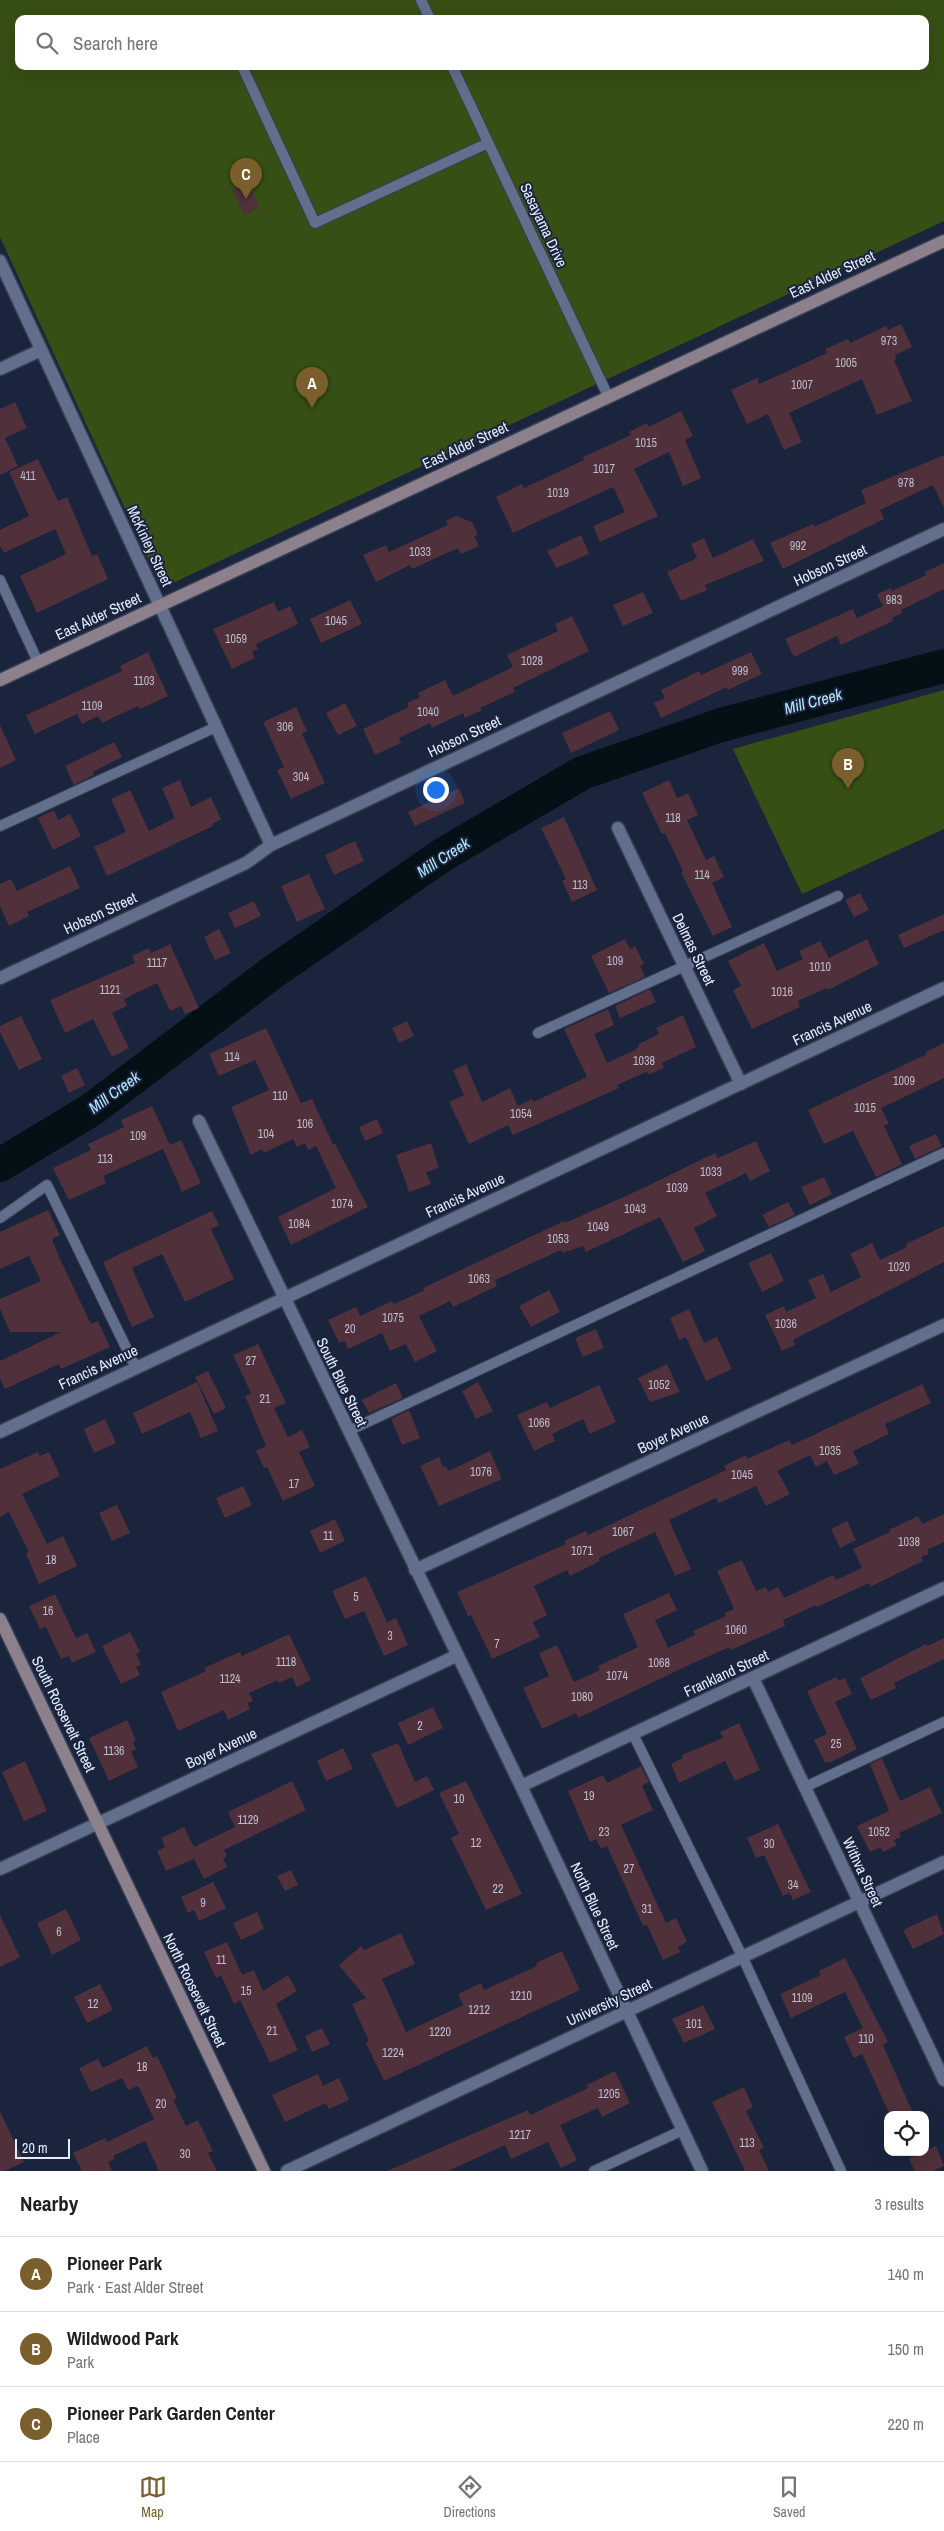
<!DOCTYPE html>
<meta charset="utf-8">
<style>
body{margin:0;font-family:"Archivo Narrow",sans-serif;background:#f2f2f2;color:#202124}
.controls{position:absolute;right:15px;bottom:15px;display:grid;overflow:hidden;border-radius:10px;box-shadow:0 5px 20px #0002}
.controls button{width:45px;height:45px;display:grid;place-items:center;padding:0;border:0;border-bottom:1px solid #e0e0e0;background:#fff;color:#202124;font:25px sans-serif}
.scale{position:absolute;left:15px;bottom:12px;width:55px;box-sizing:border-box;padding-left:5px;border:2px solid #e3ebfc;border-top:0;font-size:14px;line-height:18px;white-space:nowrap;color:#e3ebfc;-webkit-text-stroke:4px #1a243d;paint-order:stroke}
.you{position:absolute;left:435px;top:789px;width:18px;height:18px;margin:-12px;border:4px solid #fff;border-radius:50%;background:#1a73e8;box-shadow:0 0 0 8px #1a73e833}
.badge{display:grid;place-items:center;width:32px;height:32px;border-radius:50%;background:#7a5f2d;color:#fff;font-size:16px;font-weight:700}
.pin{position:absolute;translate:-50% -41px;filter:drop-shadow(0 1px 2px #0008)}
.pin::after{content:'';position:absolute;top:26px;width:18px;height:15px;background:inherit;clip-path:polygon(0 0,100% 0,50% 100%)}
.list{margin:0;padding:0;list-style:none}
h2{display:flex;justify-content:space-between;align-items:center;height:65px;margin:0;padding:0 20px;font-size:21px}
h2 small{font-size:16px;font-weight:400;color:#757577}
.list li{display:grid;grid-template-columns:32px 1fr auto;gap:15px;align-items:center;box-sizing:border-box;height:75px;padding:0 20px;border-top:1px solid #e0e0e0}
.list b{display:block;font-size:19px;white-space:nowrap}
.list p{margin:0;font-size:16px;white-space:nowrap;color:#757577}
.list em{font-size:16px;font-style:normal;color:#757577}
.icon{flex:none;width:28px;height:28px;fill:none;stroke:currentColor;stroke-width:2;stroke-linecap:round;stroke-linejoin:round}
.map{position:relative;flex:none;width:944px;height:2171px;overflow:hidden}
.search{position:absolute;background:#fff;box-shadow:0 5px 20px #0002;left:15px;right:15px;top:15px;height:55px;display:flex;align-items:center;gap:12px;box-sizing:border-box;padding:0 18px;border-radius:10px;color:#757577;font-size:19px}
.sheet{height:290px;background:#fff}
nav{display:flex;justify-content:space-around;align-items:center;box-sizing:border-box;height:70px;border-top:1px solid #e0e0e0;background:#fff;font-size:14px;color:#757577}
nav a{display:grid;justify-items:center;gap:2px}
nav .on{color:#7a5f2d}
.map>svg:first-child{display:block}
.green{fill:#364f14;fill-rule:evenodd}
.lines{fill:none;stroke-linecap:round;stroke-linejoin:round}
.river{stroke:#031117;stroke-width:34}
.building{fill:#4f303b}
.service-casing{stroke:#363e53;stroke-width:12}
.minor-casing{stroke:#363e53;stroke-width:15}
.secondary-casing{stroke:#363e53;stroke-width:15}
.service{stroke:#626f8c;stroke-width:10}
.minor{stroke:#626f8c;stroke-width:12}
.secondary{stroke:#8d808d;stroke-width:12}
.labels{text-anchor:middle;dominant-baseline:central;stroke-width:4;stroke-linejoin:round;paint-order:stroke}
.number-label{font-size:12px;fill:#bebccc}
.street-label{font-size:15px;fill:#e3ebfc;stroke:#1a243d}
.water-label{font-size:16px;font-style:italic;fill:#b4e8fd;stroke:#1a243d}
</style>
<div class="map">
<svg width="944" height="2171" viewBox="0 0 944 2171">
<rect width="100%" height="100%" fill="#1a243d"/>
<path class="green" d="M0,0H944V221L175,582L166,583L158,580L0,237ZM19,19H925V66H19Z
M944,690V829L802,894L733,749Z"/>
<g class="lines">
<path class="river" d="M0,1165L91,1110L273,972L444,854L582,773L721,725L944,666"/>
</g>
<path class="building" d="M248,183L260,208L244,215L232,190Z
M901,324L912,347L895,355L896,359L894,360L912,401L877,415L862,379L789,413L802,442L784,450L768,414L747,424L731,390L757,378L759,384L827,353L825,349L848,339L850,343L886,326L888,330Z
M15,402L27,428L5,438L18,466L0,475V409Z
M681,411L693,436L685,440L701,478L683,486L669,452L634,469L658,516L600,542L593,526L625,512L613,487L513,533L496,497L522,484L524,488L584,460L583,457L631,435L629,432L647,423L649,427Z
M944,455V508L933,485L880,510L884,519L783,569L770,543L813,524L814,527L866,503L861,490Z
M38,459L58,501L67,497L92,556L97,554L108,579L37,613L20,576L66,554L55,529L4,553L0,546V530L29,516L9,472Z
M456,516L472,522L478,535L474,536L479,546L461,554L458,548L412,569L410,565L376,582L363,555L386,545L389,552L448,525L446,521Z
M581,535L589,554L556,568L547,551Z
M704,538L713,558L753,539L764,561L705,585L707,590L681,601L667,572L697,558L691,544Z
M944,563V589L901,610L902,613L892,618L893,621L841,645L837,636L794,657L785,639L853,609L857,618L883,606L877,594L891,588L892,591L926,575L925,572Z
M643,592L653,613L623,626L613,605Z
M350,600L362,624L321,643L310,619Z
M274,602L278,612L290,606L298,624L256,644L258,649L252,652L255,658L232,669L213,629Z
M572,616L589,651L513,688L515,692L480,708L482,710L465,718L463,713L432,728L430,723L399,738L401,743L375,755L363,729L409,707L407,703L420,697L418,693L445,680L453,696L513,667L507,655L558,631L555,624Z
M148,652L168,696L140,709L138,706L102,723L98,716L82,724L77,714L35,734L26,715L122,671L120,666Z
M751,652L762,674L728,690L727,687L661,718L654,703L665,698L661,690L699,671L701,675Z
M345,703L357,726L338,735L326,713Z
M296,707L307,731L302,734L325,783L291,799L277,770L284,767L263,722Z
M610,711L619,730L571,753L562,733Z
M0,725L16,760L0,768Z
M114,742L122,757L93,772L94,775L74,785L65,766Z
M180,780L191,807L211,797L221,819L212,824L213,826L107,876L94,847L126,832L111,799L130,790L149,831L175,818L162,788Z
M669,780L677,798L688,793L698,815L687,820L706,860L714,856L724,877L712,883L732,927L713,936L681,872L683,871L665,833L662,834L642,793Z
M459,788L465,803L415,826L408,812Z
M54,810L58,820L70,814L81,836L53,850L38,818Z
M564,817L597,890L572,902L562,881L566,879L541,828Z
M355,841L364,861L334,875L325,855Z
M70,866L80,888L27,912L29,916L9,926L0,906V884L11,879L17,891Z
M309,874L325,909L297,922L281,886Z
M860,893L869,910L854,917L845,900Z
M254,901L261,916L235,928L228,913Z
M944,914V930L904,948L898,935Z
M219,929L231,953L215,960L204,937Z
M625,939L630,949L635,946L644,964L640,966L645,977L609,993L591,956Z
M867,939L879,964L828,990L827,988L798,1001L800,1007L752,1029L733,990L741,986L728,961L764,943L777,971L803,959L799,951L820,941L829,958Z
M170,944L199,1008L185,1014L181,1006L170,1011L157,983L130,996L124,1000L127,1006L112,1013L129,1048L112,1057L93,1019L65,1033L50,1000L135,963L132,956L149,948L151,953Z
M650,989L656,1002L620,1018L615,1006Z
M608,1009L614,1025L594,1034L607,1063L637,1049L639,1044L659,1034L656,1028L683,1015L696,1047L662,1063L664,1068L650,1074L646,1072L617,1085L619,1088L513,1135L508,1125L469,1144L449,1102L464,1095L453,1070L466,1064L482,1102L510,1088L518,1106L532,1099L533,1102L587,1077L564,1029Z
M21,1016L42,1059L19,1070L0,1032V1026Z
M407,1021L414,1036L399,1043L392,1028Z
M266,1028L301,1103L312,1099L333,1144H335L368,1207L291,1245L278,1217L336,1188L316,1146L308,1150L305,1143L297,1147L293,1139L264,1153L262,1149L251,1155L231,1107L269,1090L255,1060L219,1076L209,1054Z
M944,1043V1078L881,1108L889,1124L884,1126L902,1164L876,1177L853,1131L824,1144L808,1110L927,1054L926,1052Z
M77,1068L85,1085L69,1093L61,1076Z
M152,1106L170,1145L181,1140L201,1183L182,1192L163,1149L103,1176L106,1183L69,1200L53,1168L91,1150L88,1144L124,1127L121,1120Z
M377,1119L383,1133L365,1141L359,1127Z
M936,1134L942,1146L915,1159L909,1146Z
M756,1141L770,1171L750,1181L746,1173L705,1193L717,1216L694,1228L705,1251L683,1262L660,1217L586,1252L583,1246L562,1253L561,1250L495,1280L497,1286L453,1307L450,1301L419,1316L437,1351L415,1362L406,1344L390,1351L382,1333L348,1349L345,1341L339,1343L328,1320L356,1307L360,1316L392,1301L394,1304L425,1290L423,1288L564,1221L565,1223L639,1190L715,1153L718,1158Z
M431,1143L439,1168L426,1172L431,1184L409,1192L396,1155Z
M824,1177L832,1194L810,1205L801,1187Z
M788,1202L795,1215L769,1227L762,1215Z
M48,1210L60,1235L52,1239L60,1259L91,1324L98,1321L110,1347L61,1369L59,1364L5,1389L0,1379V1361L61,1332H10L0,1309V1299L41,1281L29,1256L0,1269V1232Z
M212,1211L219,1225L211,1229L234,1279L185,1302L162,1254L132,1268L154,1317L132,1327L103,1262Z
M944,1226V1262L793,1340L795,1345L782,1351L765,1315L784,1306L786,1312L816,1298L808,1280L823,1274L831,1292L861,1277L850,1254L872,1243L880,1260L907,1247L906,1244Z
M771,1253L784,1281L762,1292L748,1263Z
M549,1290L560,1312L531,1327L519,1306Z
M689,1309L704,1343L717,1337L732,1369L706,1381L686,1337L679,1340L670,1318Z
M596,1329L604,1348L583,1357L575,1338Z
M258,1344L286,1403L274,1408L288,1437L302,1430L310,1447L299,1452L315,1486L283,1501L267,1467L264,1468L256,1451L266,1446L245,1396L251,1393L233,1355Z
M667,1364L680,1392L650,1402L638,1378Z
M208,1371L226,1408L214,1414L195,1377Z
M197,1382L218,1431L201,1438L190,1412L142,1434L133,1413Z
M478,1382L493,1411L476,1419L462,1391Z
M396,1383L403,1398L369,1413L362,1400Z
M922,1384L931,1403L885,1424L889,1434L853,1451L859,1464L834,1475L827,1461L816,1467L810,1455L777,1471L790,1494L766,1506L756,1486L719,1503L716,1498L669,1520L691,1569L675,1576L655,1532L599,1558L600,1561L570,1576L567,1570L534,1586L547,1615L533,1622L540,1637L492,1659L471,1615L468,1616L457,1592L566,1544L564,1541L586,1531L588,1535L645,1508L726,1470L724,1466L746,1455L747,1459L789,1440L792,1445Z
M599,1385L616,1422L590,1434L583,1419L552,1434L555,1441L534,1451L517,1415L547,1402L550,1408Z
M409,1410L420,1438L402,1445L391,1419Z
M105,1419L116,1443L94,1453L84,1429Z
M490,1451L502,1479L439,1506L420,1466L439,1457L443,1467L446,1466L449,1471Z
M38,1452L40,1456L49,1452L60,1476L22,1494L47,1544L63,1536L77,1566L39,1584L26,1554L29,1552L9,1512L0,1517V1469Z
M243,1486L252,1505L225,1518L216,1498Z
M117,1505L130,1533L112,1541L99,1513Z
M944,1514V1542L927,1550L929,1554L921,1557L923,1561L870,1587L869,1583L817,1607L816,1605L783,1620L785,1626L731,1650L730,1647L691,1664L578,1718L576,1713L542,1729L523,1688L549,1676L539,1653L557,1645L574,1682L600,1670L598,1666L638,1647L623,1614L669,1593L677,1610L655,1620L668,1648L695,1635L693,1631L726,1616L725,1613L734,1609L717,1571L727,1566L742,1560L756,1591L766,1587L768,1592L778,1587L784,1598L833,1575L836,1580L862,1568L853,1549L890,1532L889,1530L918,1516L922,1524Z
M335,1519L345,1541L320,1553L310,1531Z
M847,1521L856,1540L840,1548L831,1529Z
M366,1576L387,1622L396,1618L408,1645L384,1656L364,1611L345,1619L332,1591Z
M55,1594L76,1638L87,1633L96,1652L72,1663L69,1656L61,1659L46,1627L40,1629L29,1606Z
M130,1632L140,1652L136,1654L141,1665L136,1667L140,1675L121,1684L102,1646Z
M289,1634L311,1680L297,1687L292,1677L279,1683L278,1680L249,1693L253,1701L248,1703L250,1709L228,1720L224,1710L178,1731L161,1692L206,1671L204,1668L240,1652L242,1656Z
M944,1638V1659L894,1683L896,1688L871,1700L860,1678L926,1644L927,1646Z
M836,1677L838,1681L845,1678L852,1694L835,1702L857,1749L831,1762H825L814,1740L827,1734L807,1691Z
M433,1707L443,1728L408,1745L398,1723Z
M127,1720L136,1740L133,1742L136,1749L131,1752L138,1767L109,1781L89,1738Z
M739,1723L760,1770L735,1781L725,1761L679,1783L671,1764L683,1758L682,1755L723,1738L720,1732Z
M398,1743L415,1782L427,1776L434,1790L397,1808L371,1754Z
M343,1748L353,1769L326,1781L317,1761Z
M882,1758L900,1801L930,1787L942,1813L899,1833L901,1837L894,1840L897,1845L883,1852L881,1847L870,1852L857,1826L889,1811L870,1764Z
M25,1761L47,1811L24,1821L2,1772Z
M641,1766L649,1782L642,1786L653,1810L621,1825L666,1923L676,1918L687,1942L678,1947L680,1952L663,1960L647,1925L643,1926L607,1846L601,1849L596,1839L590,1842L568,1791L603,1775L607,1783Z
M292,1781L306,1810L224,1850L227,1856L223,1858L227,1867L204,1879L194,1859L166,1871L157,1851L165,1847L161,1838L184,1827L194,1847L235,1827L228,1812Z
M466,1781L522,1894L486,1910L451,1838L459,1834L439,1793Z
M778,1824L811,1892L793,1900L789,1893L783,1896L764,1855L756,1858L747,1838Z
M291,1870L298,1885L285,1891L277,1876Z
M213,1882L226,1908L199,1921L194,1910L188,1913L181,1897Z
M66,1909L81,1940L52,1955L37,1923Z
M257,1912L264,1929L241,1940L233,1923Z
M937,1914L944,1934L913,1949L903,1930Z
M0,1915L20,1957L0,1967Z
M401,1933L415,1964L382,1979L406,2032L463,2005L458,1994L481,1983L484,1990L537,1966L536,1963L562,1951L580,1990L384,2081L366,2043L369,2041L352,2004L366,1998L339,1965L361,1946L364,1950Z
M227,1942L242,1975L254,1970L263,1991L288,1975L297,1991L276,2004L298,2050L270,2063L240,2000L234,2004L221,1975L216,1978L204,1952Z
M845,1958L888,2042L883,2045L914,2115H890L862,2054L854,2058L844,2037L863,2028L845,1992L791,2018L780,1994L821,1975L819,1971Z
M100,1984L113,2010L87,2023L74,1997Z
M703,2005L715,2029L684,2043L672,2019Z
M322,2028L330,2044L312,2052L305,2036Z
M147,2046L153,2058L157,2056L177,2098L173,2100L186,2126L198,2120L213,2151L208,2153L217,2171H159L145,2141L113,2156L115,2159L108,2162L112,2171H82L73,2153L105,2138L107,2142L154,2119L138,2086L128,2090L122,2078L91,2092L79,2068L98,2059L103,2068Z
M615,2071L630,2103L602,2117L598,2108L560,2125L577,2160L561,2168L548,2142L511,2159L505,2145L448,2171H387L528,2110L530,2115L588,2088L587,2085Z
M318,2074L323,2086L339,2078L349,2100L329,2109L326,2103L285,2122L272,2095Z
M744,2087L753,2107L746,2111L764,2148L759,2150L769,2171H745L712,2102Z
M0,2111L24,2162L5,2171H0Z
M936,2146L944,2166L933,2171H915L909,2159Z"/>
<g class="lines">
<defs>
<path id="service" d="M421,0L430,19
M242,66L315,223L488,143
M452,66L608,396
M0,580L38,662
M0,826L216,727
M538,1033L838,896
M0,1218L47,1185L136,1368
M348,1431L944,1153
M633,1734L743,1958L841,2171
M805,1787L944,1722
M594,2171L683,2130"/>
<path id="minor" d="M0,261L271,845
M0,369L41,350
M618,828L741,1084
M0,978L246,863L271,845L944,529
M199,1121L521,1786L702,2171
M0,1432L944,988
M415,1570L944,1325
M753,1678L944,2080
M521,1786L944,1588
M0,1869L456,1656
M287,2171L944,1862"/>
<path id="secondary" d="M0,680L944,241
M0,1619L264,2171"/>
</defs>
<use href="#service" class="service-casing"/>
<use href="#minor" class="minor-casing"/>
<use href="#secondary" class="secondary-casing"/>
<use href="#service" class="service"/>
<use href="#minor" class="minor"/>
<use href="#secondary" class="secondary"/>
</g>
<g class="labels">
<g class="number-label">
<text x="889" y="341">973</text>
<text x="846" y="363">1005</text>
<text x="802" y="385">1007</text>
<text x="646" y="443">1015</text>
<text x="604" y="469">1017</text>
<text x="28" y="476">411</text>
<text x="906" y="483">978</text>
<text x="558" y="493">1019</text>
<text x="798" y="546">992</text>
<text x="420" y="552">1033</text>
<text x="894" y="600">983</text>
<text x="336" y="621">1045</text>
<text x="236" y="639">1059</text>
<text x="532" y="661">1028</text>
<text x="740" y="671">999</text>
<text x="144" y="681">1103</text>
<text x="92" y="706">1109</text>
<text x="428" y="712">1040</text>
<text x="285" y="727">306</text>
<text x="301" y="777">304</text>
<text x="673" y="818">118</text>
<text x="702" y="875">114</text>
<text x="580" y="885">113</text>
<text x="615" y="961">109</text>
<text x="157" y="963">1117</text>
<text x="820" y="967">1010</text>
<text x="110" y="990">1121</text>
<text x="782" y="992">1016</text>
<text x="232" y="1057">114</text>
<text x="644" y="1061">1038</text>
<text x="904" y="1081">1009</text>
<text x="280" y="1096">110</text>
<text x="865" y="1108">1015</text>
<text x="521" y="1114">1054</text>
<text x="305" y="1124">106</text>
<text x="266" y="1134">104</text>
<text x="138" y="1136">109</text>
<text x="105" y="1159">113</text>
<text x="711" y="1172">1033</text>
<text x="677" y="1188">1039</text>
<text x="342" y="1204">1074</text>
<text x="635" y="1209">1043</text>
<text x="299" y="1224">1084</text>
<text x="598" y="1227">1049</text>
<text x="558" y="1239">1053</text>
<text x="899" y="1267">1020</text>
<text x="479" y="1279">1063</text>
<text x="393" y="1318">1075</text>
<text x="786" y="1324">1036</text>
<text x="350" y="1329">20</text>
<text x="251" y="1361">27</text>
<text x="659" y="1385">1052</text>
<text x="265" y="1399">21</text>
<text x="539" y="1423">1066</text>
<text x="830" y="1451">1035</text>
<text x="481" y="1472">1076</text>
<text x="742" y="1475">1045</text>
<text x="294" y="1484">17</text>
<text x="623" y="1532">1067</text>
<text x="328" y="1536">11</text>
<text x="909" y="1542">1038</text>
<text x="582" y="1551">1071</text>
<text x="51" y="1560">18</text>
<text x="356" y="1597">5</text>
<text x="48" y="1611">16</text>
<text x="736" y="1630">1060</text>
<text x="390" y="1636">3</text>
<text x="497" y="1644">7</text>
<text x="286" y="1662">1118</text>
<text x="659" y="1663">1068</text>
<text x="617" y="1676">1074</text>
<text x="230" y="1679">1124</text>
<text x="582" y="1697">1080</text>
<text x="420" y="1726">2</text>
<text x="836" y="1744">25</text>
<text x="114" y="1751">1136</text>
<text x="589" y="1796">19</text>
<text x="459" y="1799">10</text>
<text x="248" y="1820">1129</text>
<text x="604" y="1832">23</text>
<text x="879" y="1832">1052</text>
<text x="476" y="1843">12</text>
<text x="769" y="1844">30</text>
<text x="629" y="1869">27</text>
<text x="793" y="1885">34</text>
<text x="498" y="1889">22</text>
<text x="203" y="1903">9</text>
<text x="647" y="1909">31</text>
<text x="59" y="1932">6</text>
<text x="221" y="1960">11</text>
<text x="246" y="1991">15</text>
<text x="521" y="1996">1210</text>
<text x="802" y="1998">1109</text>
<text x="93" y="2004">12</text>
<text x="479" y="2010">1212</text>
<text x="694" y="2024">101</text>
<text x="272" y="2031">21</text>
<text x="440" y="2032">1220</text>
<text x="866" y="2039">110</text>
<text x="393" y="2053">1224</text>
<text x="142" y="2067">18</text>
<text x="609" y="2094">1205</text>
<text x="161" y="2104">20</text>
<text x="520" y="2135">1217</text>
<text x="747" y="2143">113</text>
<text x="185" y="2154">30</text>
</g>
<g class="street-label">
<text transform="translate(544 225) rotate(65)">Sasayama Drive</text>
<text transform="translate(832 274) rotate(-25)">East Alder Street</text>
<text transform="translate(465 445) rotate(-25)">East Alder Street</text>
<text transform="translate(150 546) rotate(65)">McKinley Street</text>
<text transform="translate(830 565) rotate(-25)">Hobson Street</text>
<text transform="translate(98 616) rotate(-25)">East Alder Street</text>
<text transform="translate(464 736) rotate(-25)">Hobson Street</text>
<text transform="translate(100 913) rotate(-25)">Hobson Street</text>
<text transform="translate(694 949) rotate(64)">Delmas Street</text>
<text transform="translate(832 1023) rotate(-25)">Francis Avenue</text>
<text transform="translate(465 1195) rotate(-25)">Francis Avenue</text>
<text transform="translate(98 1367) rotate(-25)">Francis Avenue</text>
<text transform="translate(342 1382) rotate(64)">South Blue Street</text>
<text transform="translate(673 1433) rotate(-25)">Boyer Avenue</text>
<text transform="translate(726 1673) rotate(-25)">Frankland Street</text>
<text transform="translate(64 1714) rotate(64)">South Roosevelt Street</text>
<text transform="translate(221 1748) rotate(-25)">Boyer Avenue</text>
<text transform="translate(863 1872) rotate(65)">Withva Street</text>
<text transform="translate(595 1906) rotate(65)">North Blue Street</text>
<text transform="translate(195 1990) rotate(64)">North Roosevelt Street</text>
<text transform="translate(609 2002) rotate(-25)">University Street</text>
</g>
<g class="water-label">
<text transform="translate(813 701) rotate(-15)">Mill Creek</text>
<text transform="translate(443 857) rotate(-33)">Mill Creek</text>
<text transform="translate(114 1092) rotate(-36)">Mill Creek</text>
</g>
</g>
</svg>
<div class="controls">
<button><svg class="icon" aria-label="locate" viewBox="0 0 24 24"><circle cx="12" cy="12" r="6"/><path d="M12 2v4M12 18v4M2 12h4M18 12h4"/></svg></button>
</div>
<div class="scale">20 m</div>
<div class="you"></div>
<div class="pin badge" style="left:312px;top:408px">A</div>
<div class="pin badge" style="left:848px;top:789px">B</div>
<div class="pin badge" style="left:246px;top:199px">C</div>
<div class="search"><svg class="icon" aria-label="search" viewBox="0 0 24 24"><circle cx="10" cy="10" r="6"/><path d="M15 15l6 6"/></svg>Search here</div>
</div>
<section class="sheet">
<h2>Nearby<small>3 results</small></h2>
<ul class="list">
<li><span class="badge">A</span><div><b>Pioneer Park</b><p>Park · East Alder Street</p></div><em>140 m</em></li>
<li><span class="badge">B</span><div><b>Wildwood Park</b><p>Park</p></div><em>150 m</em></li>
<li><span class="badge">C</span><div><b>Pioneer Park Garden Center</b><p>Place</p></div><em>220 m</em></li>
</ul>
</section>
<nav>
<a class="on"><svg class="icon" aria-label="map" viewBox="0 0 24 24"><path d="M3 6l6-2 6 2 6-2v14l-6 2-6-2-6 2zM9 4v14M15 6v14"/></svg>Map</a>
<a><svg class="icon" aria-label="directions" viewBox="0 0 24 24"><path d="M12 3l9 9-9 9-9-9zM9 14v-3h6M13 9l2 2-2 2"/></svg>Directions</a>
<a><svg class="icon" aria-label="saved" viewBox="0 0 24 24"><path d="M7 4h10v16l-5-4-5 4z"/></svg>Saved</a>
</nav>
